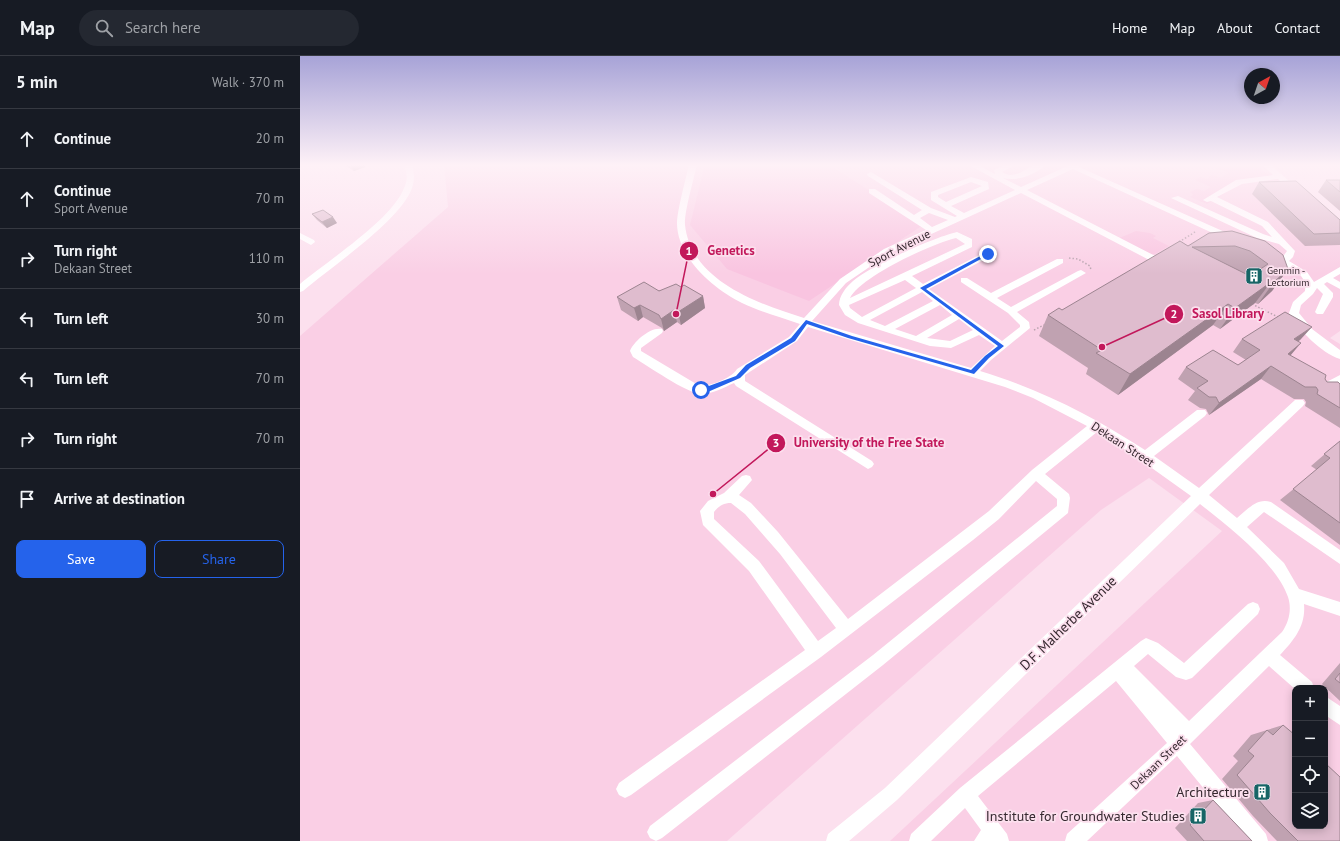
<!DOCTYPE html>
<meta charset="utf-8">
<style>
body{margin:0;font-family:"PT Sans",sans-serif;background:#242831;color:#f1f3f6}
.controls{position:absolute;right:12px;bottom:12px;display:grid;overflow:hidden;border-radius:8px;box-shadow:0 2px 10px #0003}
.controls button{width:36px;height:36px;display:grid;place-items:center;padding:0;border:0;border-bottom:1px solid #363941;background:#171b24;color:#f1f3f6;font:20px sans-serif}
.compass{position:absolute;left:944px;top:12px;width:36px;height:36px;border-radius:50%;background:#171b24;box-shadow:0 2px 10px #0003;rotate:40deg}
.stop{position:absolute;width:12px;height:12px;margin:-9px;border:3px solid #2563eb;border-radius:50%;background:#fff}
.stop.end{background:#2563eb;border-color:#fff;box-shadow:0 1px 4px #0008}
.list{margin:0;padding:0;list-style:none}
h2{display:flex;justify-content:space-between;align-items:center;height:52px;margin:0;padding:0 16px;font-size:17px}
h2 small{font-size:13px;font-weight:400;color:#9ea1a6}
.list li{display:grid;grid-template-columns:26px 1fr auto;gap:12px;align-items:center;box-sizing:border-box;height:60px;padding:0 16px;border-top:1px solid #363941}
.list b{display:block;font-size:15px;white-space:nowrap}
.list p{margin:0;font-size:13px;white-space:nowrap;color:#9ea1a6}
.list em{font-size:13px;font-style:normal;color:#9ea1a6}
.actions{display:flex;gap:8px;padding:12px 16px}
.actions a{flex:1;padding:9px 0;border:1px solid #2563eb;border-radius:8px;text-align:center;font-size:14px;color:#2563eb}
.actions .main{background:#2563eb;color:#fff}
.icon{flex:none;width:22px;height:22px;fill:none;stroke:currentColor;stroke-width:2;stroke-linecap:round;stroke-linejoin:round}
.map{position:relative;flex:none;width:1040px;height:785px;overflow:hidden}
header{display:flex;align-items:center;gap:24px;box-sizing:border-box;height:56px;padding:0 20px;background:#171b24;border-bottom:1px solid #363941}
header strong{font-size:19px}
nav{display:flex;gap:22px;margin-inline-start:auto;font-size:14px}
.search{width:280px;height:36px;background:#242831;display:flex;align-items:center;gap:10px;box-sizing:border-box;padding:0 14px;border-radius:22px;color:#9ea1a6;font-size:15px}
main{display:flex}
aside{flex:1;background:#171b24}
.map>svg:first-child{display:block}
.built{fill:#facfe5;fill-rule:evenodd}
.green{fill:#f9c4e0}
.lines{fill:none;stroke-linecap:round;stroke-linejoin:round}
.path{stroke:#baa3af;stroke-width:1.5;stroke-dasharray:1.5 2;stroke-linecap:butt}
.minor{fill:#fff;fill-rule:evenodd}
.wall{fill:#c0a2b1}
.shaded-wall{fill:#9c8490}
.building{fill:#dfbcce;stroke:#9c8490;fill-rule:evenodd}
.route{fill:#2563eb}
.labels{text-anchor:middle;dominant-baseline:central;stroke-width:3.5;stroke-linejoin:round;paint-order:stroke}
.far-poi-label{font-size:10px;fill:#362930;stroke:#fce0ee;text-anchor:start}
.street-label{font-size:12px;fill:#362930;stroke:#fce0ee}
.near-street-label{font-size:14px;fill:#362930;stroke:#fce0ee}
.near-poi-label{font-size:14px;fill:#362930;stroke:#fce0ee;text-anchor:end}
.leader{fill:none;stroke:#c2185b;stroke-width:1.5}
.callout-dot{fill:#c2185b;stroke:#fce0ee;stroke-width:1.5}
.mark-label{font-size:12px;text-anchor:middle;font-weight:bold;fill:#fff}
.callout-label{font-size:13px;text-anchor:middle;font-weight:bold;fill:#c2185b;stroke:#fce0ee;stroke-width:3.5;stroke-linejoin:round;paint-order:stroke}
</style>
<header>
<strong>Map</strong>
<div class="search"><svg class="icon" aria-label="search" viewBox="0 0 24 24"><circle cx="10" cy="10" r="6"/><path d="M15 15l6 6"/></svg>Search here</div>
<nav><a>Home</a><a>Map</a><a>About</a><a>Contact</a></nav>
</header>
<main>
<aside>
<h2>5 min<small>Walk · 370 m</small></h2>
<ul class="list">
<li><svg class="icon" aria-label="ahead" viewBox="0 0 24 24"><path d="M12 20V5M6 11l6-6 6 6"/></svg><div><b>Continue</b></div><em>20 m</em></li>
<li><svg class="icon" aria-label="ahead" viewBox="0 0 24 24"><path d="M12 20V5M6 11l6-6 6 6"/></svg><div><b>Continue</b><p>Sport Avenue</p></div><em>70 m</em></li>
<li><svg class="icon" aria-label="right" viewBox="0 0 24 24"><path d="M7 20v-9h11M14 6l5 5-5 5"/></svg><div><b>Turn right</b><p>Dekaan Street</p></div><em>110 m</em></li>
<li><svg class="icon" aria-label="left" viewBox="0 0 24 24"><path d="M17 20v-9H6M10 6l-5 5 5 5"/></svg><div><b>Turn left</b></div><em>30 m</em></li>
<li><svg class="icon" aria-label="left" viewBox="0 0 24 24"><path d="M17 20v-9H6M10 6l-5 5 5 5"/></svg><div><b>Turn left</b></div><em>70 m</em></li>
<li><svg class="icon" aria-label="right" viewBox="0 0 24 24"><path d="M7 20v-9h11M14 6l5 5-5 5"/></svg><div><b>Turn right</b></div><em>70 m</em></li>
<li><svg class="icon" aria-label="arrive" viewBox="0 0 24 24"><path d="M6 21V4h12l-3 4 3 4H6"/></svg><div><b>Arrive at destination</b></div></li>
</ul>
<div class="actions"><a class="main">Save</a><a>Share</a></div>
</aside>
<div class="map">
<svg width="1040" height="785" viewBox="0 0 1040 785">
<rect width="100%" height="100%" fill="#fce0ee"/>
<path class="built" d="M144,108H964L1040,178V275L1030,282L1040,288V785H590L922,475L849,422L801,454L427,785H0V280L148,151ZM995,632H1025V770H995Z"/>
<path class="green" d="M405,108H528L623,169L509,245L427,213L390,169Z
M908,108H952L976,123L939,128L907,148L890,141L893,139L890,136L897,133L904,135L911,131L895,124L900,121L907,123L912,119L921,122L928,117Z
M836,175L850,177L856,180L853,182L869,190L855,198H851L817,183Z"/>
<g class="lines">
<path class="path" d="M879,186L895,176
M769,202L778,203L790,210L791,214
M952,248L980,262
M734,274L744,269"/>
<path class="minor" d="M104,108H112C114,117 115,123 112,132C100,165 31,211 3,235L0,236V228C27,205 92,164 104,132C108,124 107,117 104,108Z
M389,108H397C394,123 384,156 385,169C391,225 459,248 504,262L540,223L584,193L626,174L569,137V133H575L614,159L622,154L568,120L567,118L571,116L631,152L655,161L657,160L631,144V136L671,121L688,126L689,133L651,150L664,157L715,134L667,108H676L695,118L694,114L707,108H717L702,116C715,125 726,111 738,108C741,108 745,108 747,108C736,118 718,126 703,122L721,131L772,108H782L779,111L936,181V185H930L773,113L727,134L861,203V207H855L721,137L590,197L546,227L512,265L671,312L695,290L679,279L651,292L630,290L558,267L545,259L539,249C539,240 546,231 553,225C572,209 632,182 657,176L672,183V191L612,220L623,228L685,196H691V200L629,233L702,285L720,271V269L708,257L661,226V222H667L691,237L757,203H763V207L697,242L711,251L778,215L781,214L786,217L717,256L729,266L730,272L691,304L680,315C740,333 793,360 845,394L897,354H905L907,357L905,360L854,400L899,432L995,344H1003L1005,347L1003,350L909,439L937,462C947,454 957,441 971,446L1040,494V508L964,456L947,471L984,507L999,533L1040,546V560L1004,548C1006,570 994,584 980,599L1012,626L1014,632L995,633L969,610L890,688L966,778L968,785H947L877,700L787,785H765L767,778L867,687L816,625L678,740L707,778L709,785H674L681,774L665,752L631,785H609L611,778L660,732L841,585L846,582L858,587L884,607L948,548L953,546L958,548L960,553L958,558L892,622L886,624L876,621L848,598L834,610L889,665L982,576C989,566 992,553 988,541C977,508 927,469 900,448L597,744L549,785H526L528,778L585,732L891,440L835,400L797,376L745,418L769,438L770,442L768,457L583,609L362,782L356,785L350,782L347,776L350,770L573,599L757,450V443L736,425L699,463L673,484L521,601L331,739L325,742L319,739L316,733L319,727L505,594L449,515L403,469L400,455L408,445L424,437L442,420L446,419L450,420L452,424L439,439L451,447L478,476L548,563L689,455L732,414L787,370L733,342L705,331L508,271L497,285L445,319V325L572,405L574,408L572,411L568,413L436,330L434,327C425,331 413,338 402,338C387,338 347,309 333,301L330,295C333,286 351,270 362,273L363,275L362,277L341,292V295L398,329C408,332 432,322 437,313L489,281L500,268C480,261 461,256 442,247C414,233 378,203 377,168C377,154 386,123 389,108ZM671,126L682,130L646,146L638,141V139ZM629,157L648,164L632,171L620,162ZM656,182L665,188L550,242C560,221 633,187 656,182ZM605,224L616,232L562,261L550,252L549,249ZM622,236L633,245L585,270L570,264ZM640,249L652,259L616,280L595,273ZM659,263L673,274L650,285L627,282ZM431,447L445,458L480,498L536,572L518,585L459,505L414,463V456C419,450 423,447 431,447Z
M962,108H970L999,134V138H993L978,123L942,128L917,141L968,166L995,195L993,201L989,205L1007,216L1014,226L1040,211V218L1033,222L1040,226V233L1027,226L1024,228L1033,237V241L1023,258H1017L1015,256L1023,238L1017,232L1013,238L1001,249L999,257L1012,273L1040,294V303C1021,297 999,274 989,257L993,246L1005,235C1008,211 979,213 967,201L971,198L982,202L987,195L979,188L957,182L871,142L878,140L963,178L972,181L962,170L911,145L907,146L903,144L936,124L973,119Z
M0,177L14,184L15,186L11,189L0,183Z
M1040,319V328L1025,337H1017L1015,334L1017,331Z
M1025,640L1040,650V669L1025,659Z"/>
</g>
<path class="wall" d="M43,108H63L65,111L54,115Z
M1026,124H1040V155L1018,136Z
M959,126L1040,164V189L1005,190L952,138Z
M12,158L37,167L27,172L17,164Z
M932,175L988,213L972,235L958,248L955,247L920,273L913,269L818,339L786,318L788,312L739,280L748,259L762,254L888,190Z
M381,231L403,240L405,252L381,269L377,266L364,275L362,272L343,261L338,265L321,254L317,241Z
M942,283H1001L998,286L990,300L1025,323L1027,326L1040,328V372L1005,350L1006,346L1004,343H994L961,323L909,359L906,353L900,352L888,344L895,335L878,323L886,311L938,309L946,304L933,296Z
M1040,385V489L980,444L1017,414L1011,410Z
M1040,607V645L1022,628Z
M983,669L1040,785H977L953,760L922,723L938,705L933,700L951,679Z
M913,744L952,785H887L875,772L898,747Z"/>
<path class="shaded-wall" d="M52,108H63L65,111L54,115L50,109Z
M33,161L37,167L27,172L22,166Z
M988,213L972,235L958,248L973,227Z
M971,226L955,247L920,273L935,252Z
M403,240L405,252L381,269L378,256Z
M928,248L913,269L818,339L830,318Z
M340,249L343,261L338,265L334,252Z
M374,254L377,266L364,275L361,263Z
M1012,271L1001,283L983,296L994,283Z
M1001,287L990,300L988,298Z
M971,310L961,323L909,359L919,347Z"/>
<path class="building" d="M1026,124H1040V136Z
M996,125L1040,164V177L1014,178L959,126Z
M23,154L33,161L22,166L12,158Z
M932,175L965,185L983,199L988,213L973,227L971,226L935,252L928,248L830,318L796,297L802,294L748,259L759,252L762,254L880,185L888,190L909,177ZM935,190L950,195L968,208L950,220L892,191Z
M344,226L359,235L376,228L381,231L384,229L403,240L378,256L374,254L361,263L359,259L340,249L334,252L317,241Z
M985,256L1012,271L994,283L1001,287L988,298L1026,319L1025,323L1027,326H1038L1040,328V352L1017,338L1018,334L1016,331H1005L971,310L919,347L916,341H909L897,332L908,325L886,311L913,294L938,309L960,294L942,283Z
M1040,385V467L993,433L1030,402L1024,398Z
M1040,617V627L1035,623Z
M983,669L995,679V770H1025V707L1040,721V785H998L970,757L937,719L954,700L948,695L967,674L973,679Z
M913,744L952,785H904L890,769Z"/>
<linearGradient id="sky" x2="0" y2="1"><stop stop-color="#a7a3d7"/><stop offset="0.5" stop-color="#fef1f7"/><stop offset="1" stop-color="#fef1f7" stop-opacity="0"/></linearGradient>
<rect width="1040" height="218" fill="url(#sky)"/>
<path class="route" d="M686,197L690,198L626,233L704,290L689,302L674,318L548,282L507,268L495,285L450,312L440,322L410,335L401,336L398,334L436,320L446,309L491,282L506,264L552,280L671,314L685,300L698,290L620,232Z"/>
<defs>
<symbol id="building-square" viewBox="-11 -11 22 22"><rect x="-9" y="-9" width="18" height="18" rx="4" fill="#166566" stroke="#fce0ee"/><path d="M-4-6H4V6H1V3H-1V6H-4ZM-2.5-4.3h1.7v1.8h-1.7ZM.8-4.3h1.7v1.8H.8ZM-2.5-1h1.7V.8h-1.7ZM.8-1h1.7V.8H.8Z" fill="#fff"/></symbol>
</defs>
<g fill-rule="evenodd">
<use href="#building-square" x="944" y="210" width="20" height="20"/>
<use href="#building-square" x="952" y="726" width="20" height="20"/>
<use href="#building-square" x="888" y="750" width="20" height="20"/>
</g>
<g class="labels">
<g class="far-poi-label">
<text x="967" y="214">Genmin -<tspan x="967" dy="12">Lectorium</tspan></text>
</g>
<g class="street-label">
<text transform="translate(599 192) rotate(-27)">Sport Avenue</text>
<text transform="translate(823 388) rotate(33)">Dekaan Street</text>
<text transform="translate(858 706) rotate(-44)">Dekaan Street</text>
</g>
<g class="near-street-label">
<text transform="translate(768 567) rotate(-44)">D.F. Malherbe Avenue</text>
</g>
<g class="near-poi-label">
<text x="949" y="736">Architecture</text>
<text x="885" y="760">Institute for Groundwater Studies</text>
</g>
</g>
<path class="leader" d="M376 258L389 195M802 291L874 258M413 438L476 387"/>
<g class="callout-dot">
<circle cx="376" cy="258" r="4"/>
<circle cx="802" cy="291" r="4"/>
<circle cx="413" cy="438" r="4"/>
<circle cx="389" cy="195" r="10"/>
<circle cx="874" cy="258" r="10"/>
<circle cx="476" cy="387" r="10"/>
</g>
<g class="mark-label">
<text x="389" y="199">1</text>
<text x="874" y="262">2</text>
<text x="476" y="391">3</text>
</g>
<g class="callout-label">
<text x="431" y="199">Genetics</text>
<text x="928" y="262">Sasol Library</text>
<text x="569" y="391">University of the Free State</text>
</g>
</svg>
<div class="controls">
<button>+</button>
<button>−</button>
<button><svg class="icon" aria-label="locate" viewBox="0 0 24 24"><circle cx="12" cy="12" r="6"/><path d="M12 2v4M12 18v4M2 12h4M18 12h4"/></svg></button>
<button><svg class="icon" aria-label="layers" viewBox="0 0 24 24"><path d="M12 4l9 5-9 5-9-5zM3 14l9 5 9-5"/></svg></button>
</div>
<svg class="compass" viewBox="-18 -18 36 36"><path d="M0-13l5 13h-10z" fill="#e53935"/><path d="M0 13l5-13h-10z" fill="#9ea1a6"/></svg>
<div class="stop" style="left:401px;top:334px"></div>
<div class="stop end" style="left:688px;top:198px"></div>
</div>
</main>
